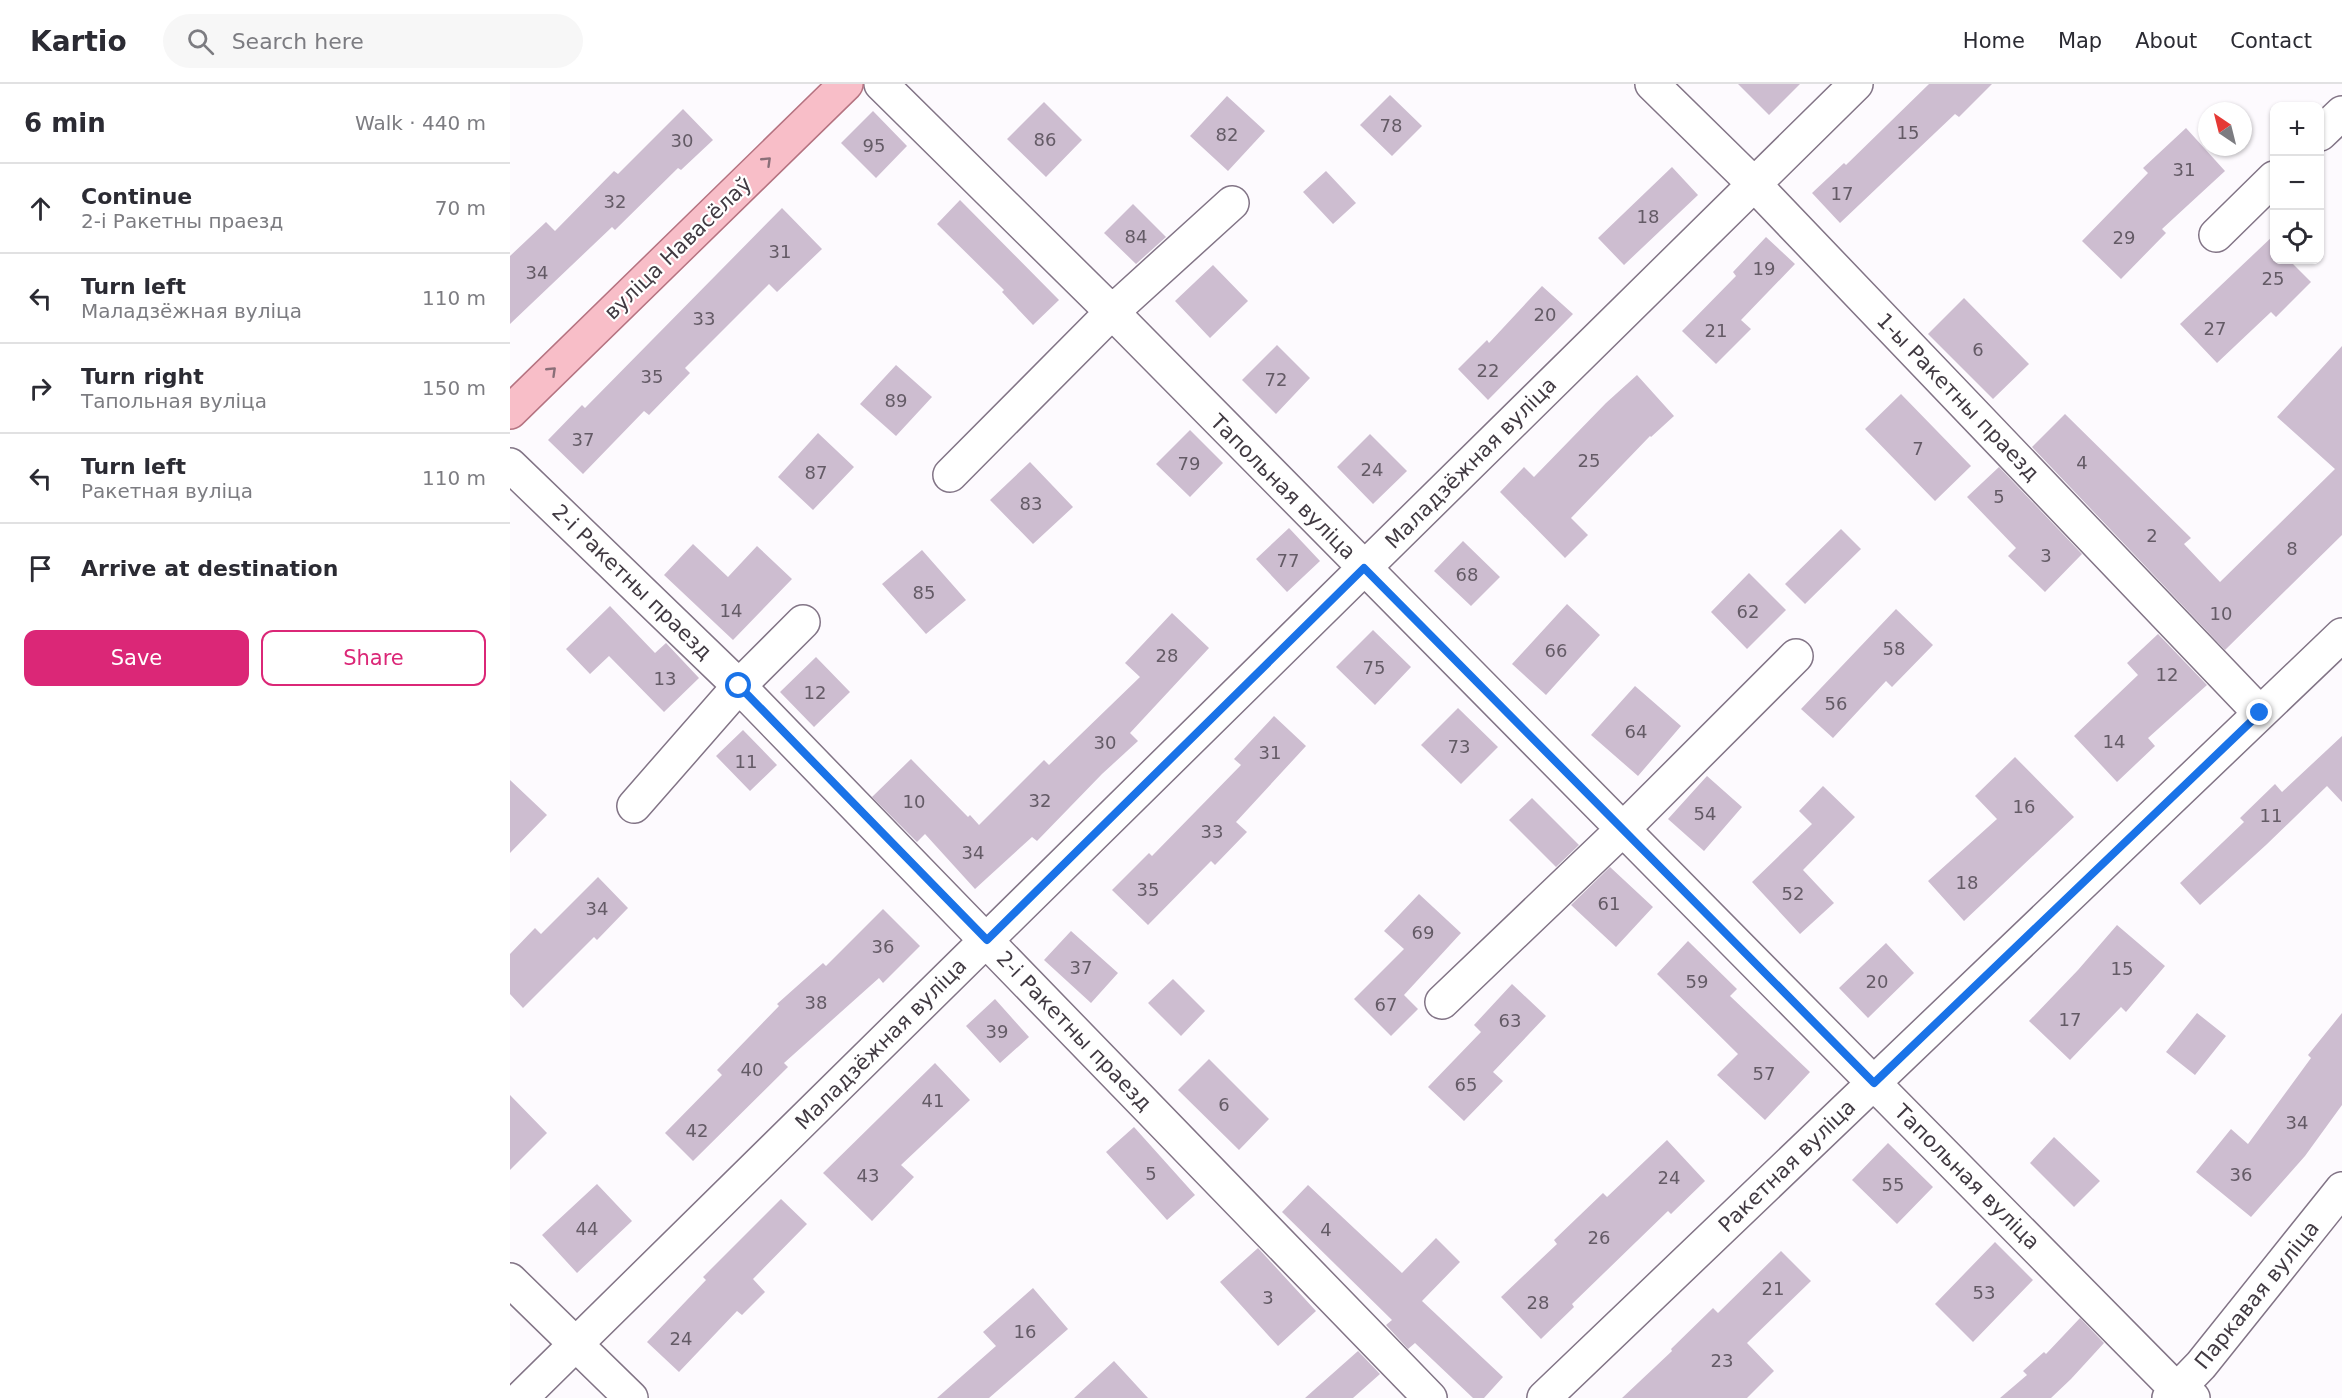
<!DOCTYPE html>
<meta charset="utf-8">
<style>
body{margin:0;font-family:"DejaVu Sans",sans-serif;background:#f7f7f7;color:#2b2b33}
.controls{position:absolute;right:18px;top:18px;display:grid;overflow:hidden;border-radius:12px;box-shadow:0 2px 4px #0004}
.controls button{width:54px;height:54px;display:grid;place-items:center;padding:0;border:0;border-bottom:2px solid #e1e1e2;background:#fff;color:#2b2b33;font:30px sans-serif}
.compass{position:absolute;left:1688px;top:18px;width:54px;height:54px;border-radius:50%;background:#fff;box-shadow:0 2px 4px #0004;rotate:325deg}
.stop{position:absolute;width:18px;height:18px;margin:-14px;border:4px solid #1a73e8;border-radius:50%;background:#fff}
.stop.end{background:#1a73e8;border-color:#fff;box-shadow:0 2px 6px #0008}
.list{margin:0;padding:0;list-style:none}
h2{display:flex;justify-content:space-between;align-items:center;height:78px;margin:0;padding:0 24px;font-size:26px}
h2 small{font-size:20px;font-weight:400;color:#7c7c81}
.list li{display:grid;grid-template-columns:39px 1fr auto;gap:18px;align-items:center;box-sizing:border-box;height:90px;padding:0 24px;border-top:2px solid #e1e1e2}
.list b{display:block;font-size:22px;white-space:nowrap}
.list p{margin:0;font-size:20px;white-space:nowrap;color:#7c7c81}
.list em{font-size:20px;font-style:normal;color:#7c7c81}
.actions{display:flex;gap:12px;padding:18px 24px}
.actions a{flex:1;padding:14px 0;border:2px solid #db2777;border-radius:12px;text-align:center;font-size:21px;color:#db2777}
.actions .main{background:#db2777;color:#fff}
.icon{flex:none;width:33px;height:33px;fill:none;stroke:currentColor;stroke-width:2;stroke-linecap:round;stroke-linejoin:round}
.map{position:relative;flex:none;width:1832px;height:1314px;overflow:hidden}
header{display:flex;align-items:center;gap:36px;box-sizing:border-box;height:84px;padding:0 30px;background:#fff;border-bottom:2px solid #e1e1e2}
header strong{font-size:28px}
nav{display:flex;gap:33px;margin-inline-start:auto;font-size:21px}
.search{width:420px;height:54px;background:#f7f7f7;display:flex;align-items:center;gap:15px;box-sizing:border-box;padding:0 21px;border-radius:33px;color:#7c7c81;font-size:22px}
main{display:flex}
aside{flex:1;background:#fff}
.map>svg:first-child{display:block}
.building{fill:#cdbdd0}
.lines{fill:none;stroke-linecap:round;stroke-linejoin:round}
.minor-casing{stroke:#827486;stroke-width:36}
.major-casing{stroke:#b57381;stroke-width:36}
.minor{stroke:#fff;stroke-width:33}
.major{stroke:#f8bec8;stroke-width:33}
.oneway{stroke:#8a6f78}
.route{stroke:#1a73e8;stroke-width:8}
.labels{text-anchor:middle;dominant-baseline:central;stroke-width:4.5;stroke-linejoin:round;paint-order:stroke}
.number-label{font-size:18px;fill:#645b66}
.street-label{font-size:21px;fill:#413a42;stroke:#fff}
</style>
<header>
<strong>Kartio</strong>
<div class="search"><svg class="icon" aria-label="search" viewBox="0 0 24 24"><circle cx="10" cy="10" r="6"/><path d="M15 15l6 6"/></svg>Search here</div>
<nav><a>Home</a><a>Map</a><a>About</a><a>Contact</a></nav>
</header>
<main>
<aside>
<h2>6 min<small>Walk · 440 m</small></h2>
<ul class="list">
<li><svg class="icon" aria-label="ahead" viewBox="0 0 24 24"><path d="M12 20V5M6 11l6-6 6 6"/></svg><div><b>Continue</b><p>2-і Ракетны праезд</p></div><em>70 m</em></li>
<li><svg class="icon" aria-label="left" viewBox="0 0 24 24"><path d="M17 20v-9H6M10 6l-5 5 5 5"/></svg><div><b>Turn left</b><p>Маладзёжная вуліца</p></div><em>110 m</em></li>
<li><svg class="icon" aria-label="right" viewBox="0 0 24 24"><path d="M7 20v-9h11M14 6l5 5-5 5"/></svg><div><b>Turn right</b><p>Тапольная вуліца</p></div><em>150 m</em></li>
<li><svg class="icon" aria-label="left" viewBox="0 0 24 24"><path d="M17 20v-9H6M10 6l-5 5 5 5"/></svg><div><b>Turn left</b><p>Ракетная вуліца</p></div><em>110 m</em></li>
<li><svg class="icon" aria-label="arrive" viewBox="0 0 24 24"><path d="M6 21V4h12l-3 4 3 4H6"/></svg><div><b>Arrive at destination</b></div></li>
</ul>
<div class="actions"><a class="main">Save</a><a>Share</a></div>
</aside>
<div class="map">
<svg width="1832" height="1314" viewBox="0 0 1832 1314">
<rect width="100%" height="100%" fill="#fdfafe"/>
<path class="building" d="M1228,0H1290L1259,31Z
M1419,0H1482L1449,33L1445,30L1330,139L1302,109L1334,79L1336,81Z
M880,11L912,42L882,72L850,41Z
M717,12L755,47L718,87L680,52Z
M534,18L572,56L536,93L497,55Z
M173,25L203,56L171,86L168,84L105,146L102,143L0,240V172L36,138L45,147L104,87L108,90Z
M363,27L397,62L366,94L331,59Z
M1676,44L1715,87L1652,145L1656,149L1611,195L1572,157L1638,89L1633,84Z
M1162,83L1188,111L1114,181L1088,154Z
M816,87L846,119L823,140L793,108Z
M450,116L549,216L523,241L492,208L494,206L427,140Z
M623,120L656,153L626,180L594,149Z
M272,124L312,165L267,208L259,200L175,284L180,289L139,331L134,327L73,390L38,356L72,321L75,324Z
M1764,151V176H1779L1801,198L1766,233L1761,228L1707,279L1670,240Z
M1256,153L1285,180L1231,236L1241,245L1206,280L1172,247L1226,192L1223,188Z
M703,181L738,217L700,254L665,217Z
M1032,202L1063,230L978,316L948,285L977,256L979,259Z
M1454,214L1519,280L1483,315L1418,250Z
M767,261L800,294L766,330L732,296Z
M1832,262V451L1715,566L1522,363L1555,330L1681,454L1674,460L1710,498L1825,385L1767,333Z
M386,281L422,313L386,352L350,320Z
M1127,291L1164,332L1141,353L1140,352L1061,434L1078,451L1055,474L990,408L1014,383L1024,393L1096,319Z
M1391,310L1461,382L1425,417L1355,345Z
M680,346L713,379L680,413L646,380Z
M308,349L344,383L303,426L268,393Z
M860,350L897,387L863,420L827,383Z
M520,378L563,423L523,460L480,416Z
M1489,383L1572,470L1535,508L1498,472L1506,464L1457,413Z
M779,444L810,477L777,508L746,475Z
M1331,445L1351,465L1295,520L1275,500Z
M953,457L990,493L961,522L924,487Z
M183,460L218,493L247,462L282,495L223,556L154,491Z
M412,466L456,516L416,550L372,500Z
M1239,489L1276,526L1237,565L1201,528Z
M1057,520L1090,551L1036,611L1002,580Z
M100,522L145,569L156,559L189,594L154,628L99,572L80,590L56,565Z
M1386,525L1423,561L1382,603L1376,597L1323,654L1291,625Z
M662,529L699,564L620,649L628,657L592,690L527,757L522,753L465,805L415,750L407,758L362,713L401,675L458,733L460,731L469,741L534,676L539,681L630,593L615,579Z
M863,546L901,583L865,621L826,583Z
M1648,550L1697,601L1638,654L1645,662L1607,698L1564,652L1628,591L1617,579Z
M306,573L340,608L304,643L270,608Z
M1125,602L1171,642L1128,692L1081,651Z
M948,624L988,663L951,700L911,661Z
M764,632L796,662L726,738L737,748L705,781L701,777L638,841L602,806L639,769L642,772L731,681L724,675Z
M233,646L267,681L240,707L206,672Z
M1832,652V718L1817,702L1756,761L1690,821L1670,799L1734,738L1730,734L1765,700L1772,708Z
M1505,673L1564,733L1454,837L1418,797L1487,735L1465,712Z
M1197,692L1232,723L1194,767L1158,735Z
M0,696L37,731L0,769Z
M1313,702L1345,733L1293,786L1324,819L1290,850L1242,798L1302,740L1289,727Z
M1022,714L1069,761L1046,783L999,736Z
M1100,783L1143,823L1106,863L1061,821Z
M88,793L118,824L87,856L84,853L13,924L0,910V870L25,844L31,850Z
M909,810L951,849L894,911L908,925L881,952L844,915L894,865L874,847Z
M373,825L410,862L373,899L369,894L274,979L278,983L183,1077L155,1049L212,991L207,986L269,922L267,920L313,879L316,882Z
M1607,841L1655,882L1616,928L1611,923L1560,976L1519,937L1568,886Z
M561,847L608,889L581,919L534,876Z
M1178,857L1227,905L1220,912L1300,988L1255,1036L1207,991L1228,970L1147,890Z
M1376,859L1404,889L1358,934L1329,904Z
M663,895L695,927L671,952L638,919Z
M1002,900L1036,932L983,988L993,997L954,1037L918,1003L971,948L964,941Z
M485,915L519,953L490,979L456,942Z
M1687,929L1716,952L1685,991L1656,968Z
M1832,929V1021L1795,1072L1741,1133L1686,1088L1721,1045L1738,1060L1801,974L1798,971Z
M699,975L759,1035L729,1066L668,1006Z
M425,979L460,1016L391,1081L404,1093L362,1137L313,1089Z
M0,1011L37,1049L0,1086Z
M624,1043L685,1111L657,1136L596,1068Z
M1544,1053L1590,1097L1564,1123L1520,1079Z
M1157,1056L1195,1097L1161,1130L1158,1127L1062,1220L1064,1223L1031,1255L991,1213L1047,1160L1044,1156L1093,1109L1097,1113Z
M1378,1059L1423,1103L1387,1140L1342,1096Z
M87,1100L122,1137L67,1189L32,1151Z
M798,1101L892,1189L926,1154L950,1178L912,1217L993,1293L974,1314H963L905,1259L898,1265L876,1241L882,1236L772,1128Z
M271,1115L297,1140L243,1195L255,1208L232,1231L227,1227L169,1288L137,1258L196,1196L193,1193Z
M1485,1158L1523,1196L1463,1258L1425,1220Z
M748,1164L806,1227L768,1262L710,1198Z
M1271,1167L1301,1197L1237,1259L1264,1287L1237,1314H1112L1162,1267L1161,1265L1203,1224L1208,1229Z
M523,1204L558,1245L479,1314H427L486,1262L473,1248Z
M1570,1234L1594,1259L1561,1295L1541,1314H1490L1517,1291L1513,1287L1534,1268L1536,1270Z
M848,1267L870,1290L843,1314H795Z
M604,1277L638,1314H564Z"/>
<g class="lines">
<defs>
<path id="minor" d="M371,0L602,228L1667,1306L1683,1314
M1142,0L1244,100L1750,629
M1810,50L1832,29
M1706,151L1764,94
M0,381L229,602L920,1314
M440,391L602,228L722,119
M124,722L229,602L293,538
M932,918L1113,745L1286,572
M0,1196L121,1314
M11,1314L1346,0
M1034,1314L1832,551
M1659,1314L1691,1281L1832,1105"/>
<path id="major" d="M0,328L336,0"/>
</defs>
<use href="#minor" class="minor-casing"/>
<use href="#major" class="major-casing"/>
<use href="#minor" class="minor"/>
<use href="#major" class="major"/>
</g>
<defs><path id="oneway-chevron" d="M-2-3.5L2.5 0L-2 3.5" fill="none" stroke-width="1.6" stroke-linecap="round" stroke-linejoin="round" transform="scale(1.5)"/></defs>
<g class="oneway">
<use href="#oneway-chevron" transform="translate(257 77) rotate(-44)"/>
<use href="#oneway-chevron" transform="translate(42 287) rotate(-44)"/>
</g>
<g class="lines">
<path class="route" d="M229,602L477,856L854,484L1364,999L1750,629"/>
</g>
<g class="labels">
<g class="number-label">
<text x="881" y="41">78</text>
<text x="1398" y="48">15</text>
<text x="717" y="50">82</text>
<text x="535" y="55">86</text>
<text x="172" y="56">30</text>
<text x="364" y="61">95</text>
<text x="1674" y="85">31</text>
<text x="1332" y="109">17</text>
<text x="105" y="117">32</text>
<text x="1138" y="132">18</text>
<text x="626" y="152">84</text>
<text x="1614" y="153">29</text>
<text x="270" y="167">31</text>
<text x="1254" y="184">19</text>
<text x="27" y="188">34</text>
<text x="1763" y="194">25</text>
<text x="1035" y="230">20</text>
<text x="194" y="234">33</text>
<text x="1705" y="244">27</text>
<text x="1206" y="246">21</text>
<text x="1468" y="265">6</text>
<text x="978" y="286">22</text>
<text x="142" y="292">35</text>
<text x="766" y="295">72</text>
<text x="386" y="316">89</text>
<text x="73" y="355">37</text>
<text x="1408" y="364">7</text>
<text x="1079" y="376">25</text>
<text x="1572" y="378">4</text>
<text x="679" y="379">79</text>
<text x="862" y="385">24</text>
<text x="306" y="388">87</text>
<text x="1489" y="412">5</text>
<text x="521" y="419">83</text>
<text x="1642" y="451">2</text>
<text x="1782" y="464">8</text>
<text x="1536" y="471">3</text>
<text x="778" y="476">77</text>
<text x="957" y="490">68</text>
<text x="414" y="508">85</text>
<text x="221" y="526">14</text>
<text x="1238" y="527">62</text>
<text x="1711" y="529">10</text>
<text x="1384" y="564">58</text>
<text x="1046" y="566">66</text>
<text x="657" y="571">28</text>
<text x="864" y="583">75</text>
<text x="1657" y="590">12</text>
<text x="155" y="594">13</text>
<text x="305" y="608">12</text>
<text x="1326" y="619">56</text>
<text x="1126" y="647">64</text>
<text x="1604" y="657">14</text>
<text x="595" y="658">30</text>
<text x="949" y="662">73</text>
<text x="760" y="668">31</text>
<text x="236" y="677">11</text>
<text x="530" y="716">32</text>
<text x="404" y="717">10</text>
<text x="1514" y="722">16</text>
<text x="1195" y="729">54</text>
<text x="1761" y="731">11</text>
<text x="702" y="747">33</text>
<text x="463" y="768">34</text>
<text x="1457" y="798">18</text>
<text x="638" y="805">35</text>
<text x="1283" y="809">52</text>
<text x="1099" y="819">61</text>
<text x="87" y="824">34</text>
<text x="913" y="848">69</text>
<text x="373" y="862">36</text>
<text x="571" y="883">37</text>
<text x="1612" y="884">15</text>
<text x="1187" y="897">59</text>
<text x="1367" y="897">20</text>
<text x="306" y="918">38</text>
<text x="876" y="920">67</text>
<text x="1560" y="935">17</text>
<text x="1000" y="936">63</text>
<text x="487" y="947">39</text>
<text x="242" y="985">40</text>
<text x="1254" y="989">57</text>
<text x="956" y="1000">65</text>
<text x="423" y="1016">41</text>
<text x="714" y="1020">6</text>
<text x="1787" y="1038">34</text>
<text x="187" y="1046">42</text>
<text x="641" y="1089">5</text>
<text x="1731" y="1090">36</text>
<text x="358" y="1091">43</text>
<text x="1159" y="1093">24</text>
<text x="1383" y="1100">55</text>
<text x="77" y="1144">44</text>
<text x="816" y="1145">4</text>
<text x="1089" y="1153">26</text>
<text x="1263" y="1204">21</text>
<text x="1474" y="1208">53</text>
<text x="758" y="1213">3</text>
<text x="1028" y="1218">28</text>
<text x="515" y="1247">16</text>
<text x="171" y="1254">24</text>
<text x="1212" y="1276">23</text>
</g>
<g class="street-label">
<text transform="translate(168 164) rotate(-44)">вуліца Навасёлаў</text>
<text transform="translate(1448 313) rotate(46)">1-ы Ракетны праезд</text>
<text transform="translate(961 379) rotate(-45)">Маладзёжная вуліца</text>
<text transform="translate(773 403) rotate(45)">Тапольная вуліца</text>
<text transform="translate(122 498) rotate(44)">2-і Ракетны праезд</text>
<text transform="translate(564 947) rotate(46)">2-і Ракетны праезд</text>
<text transform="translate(371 960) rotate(-45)">Маладзёжная вуліца</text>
<text transform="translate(1277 1082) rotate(-44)">Ракетная вуліца</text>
<text transform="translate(1457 1093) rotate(45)">Тапольная вуліца</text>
<text transform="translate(1747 1211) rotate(-51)">Паркавая вуліца</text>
</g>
</g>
</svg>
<div class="controls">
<button>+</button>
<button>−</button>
<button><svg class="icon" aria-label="locate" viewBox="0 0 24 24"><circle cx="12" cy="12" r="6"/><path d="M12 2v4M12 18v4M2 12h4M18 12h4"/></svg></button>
</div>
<svg class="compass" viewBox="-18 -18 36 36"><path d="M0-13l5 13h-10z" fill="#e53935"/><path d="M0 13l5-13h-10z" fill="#7c7c81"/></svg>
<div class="stop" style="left:229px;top:602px"></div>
<div class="stop end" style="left:1750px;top:629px"></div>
</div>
</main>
